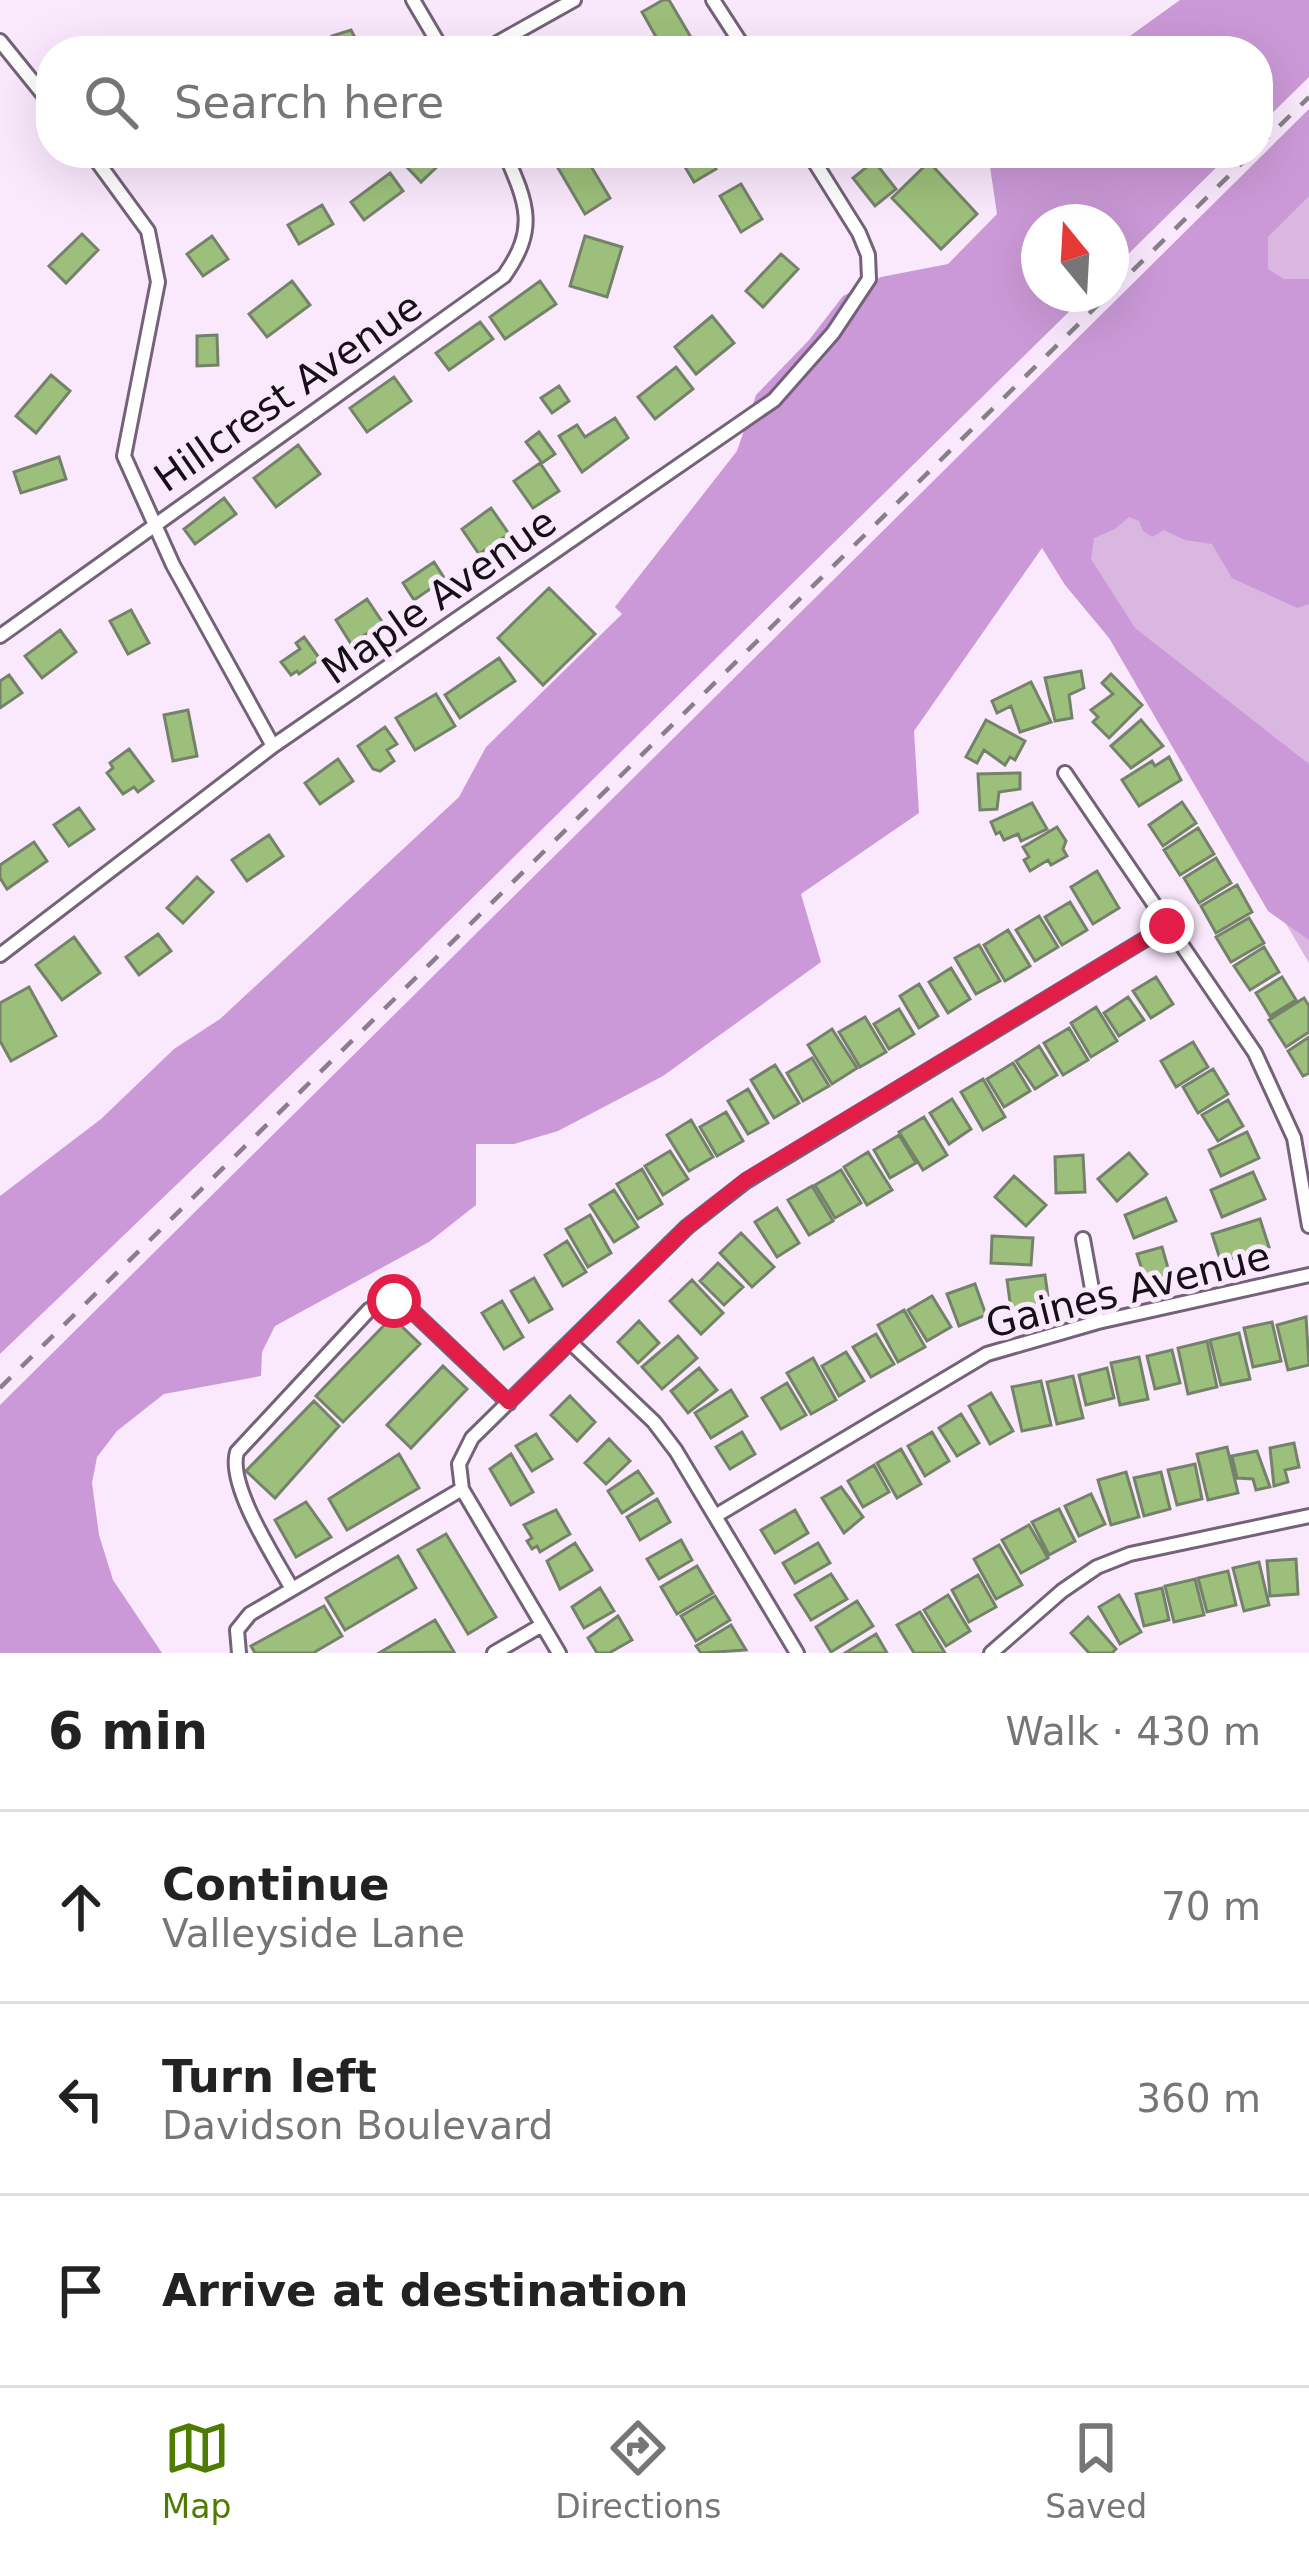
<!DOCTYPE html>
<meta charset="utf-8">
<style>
body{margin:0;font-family:"DejaVu Sans",sans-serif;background:#f6f6f6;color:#222}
.compass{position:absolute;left:1021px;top:204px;width:108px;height:108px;border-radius:50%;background:#fff;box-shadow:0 12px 48px #0002;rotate:342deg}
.stop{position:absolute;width:36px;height:36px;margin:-27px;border:9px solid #e11d48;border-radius:50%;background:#fff}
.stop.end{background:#e11d48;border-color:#fff;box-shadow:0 3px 12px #0008}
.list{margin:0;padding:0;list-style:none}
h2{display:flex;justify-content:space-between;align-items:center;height:156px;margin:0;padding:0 48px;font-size:51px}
h2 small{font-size:39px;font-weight:400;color:#767676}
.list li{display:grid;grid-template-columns:78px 1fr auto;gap:36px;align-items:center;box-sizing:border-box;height:192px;padding:0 48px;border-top:3px solid #e0e0e0}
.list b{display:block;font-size:45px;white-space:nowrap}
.list p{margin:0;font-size:39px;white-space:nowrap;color:#767676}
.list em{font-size:39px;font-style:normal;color:#767676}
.icon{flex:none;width:66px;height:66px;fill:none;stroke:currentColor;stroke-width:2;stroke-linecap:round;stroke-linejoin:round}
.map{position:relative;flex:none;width:1309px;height:1653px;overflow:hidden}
.search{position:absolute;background:#fff;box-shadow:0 12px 48px #0002;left:36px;right:36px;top:36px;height:132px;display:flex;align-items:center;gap:30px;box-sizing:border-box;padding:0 42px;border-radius:48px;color:#767676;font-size:45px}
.sheet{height:732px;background:#fff}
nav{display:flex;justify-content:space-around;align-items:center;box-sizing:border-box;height:168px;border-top:3px solid #e0e0e0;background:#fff;font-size:33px;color:#767676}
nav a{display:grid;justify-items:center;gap:6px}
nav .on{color:#4e7c03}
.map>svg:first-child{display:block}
.green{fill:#d9b7e1}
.forest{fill:#cb99d7}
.building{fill:#9cc07b;stroke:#75826a;stroke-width:3}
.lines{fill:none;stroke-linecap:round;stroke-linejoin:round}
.minor-casing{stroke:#746278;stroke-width:18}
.minor{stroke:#fff;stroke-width:12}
.rail{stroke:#8a7e8c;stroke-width:4.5;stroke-dasharray:15 15;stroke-linecap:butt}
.route{stroke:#e11d48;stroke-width:15}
.labels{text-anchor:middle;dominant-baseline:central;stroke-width:10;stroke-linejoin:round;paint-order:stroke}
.street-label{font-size:39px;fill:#160f17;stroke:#fae9fd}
</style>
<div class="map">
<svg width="1309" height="1653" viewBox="0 0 1309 1653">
<rect width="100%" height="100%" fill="#fae9fd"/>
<path class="green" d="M1309,193V963L1024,479Z"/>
<path class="forest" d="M1180,0H1309V77L1258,127V51H1109Z
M1309,109V196L1268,237V269L1284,279H1309V604L1297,608L1232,578L1212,544L1185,540L1164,530L1152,537L1143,531L1139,521L1129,517L1115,529L1094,538L1091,559L1135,628L1309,764V940L1268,911L1109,638L1065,585L1042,548L914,731L919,813L801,894L821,962L663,1076L558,1131L514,1144H476V1205L429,1242L275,1326L262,1352L261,1376L164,1394L117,1431L97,1457L92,1483L99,1535L113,1580L162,1653H0V1405Z
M988,153H1231L1111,271V222H1039V294H1087L345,1023L0,1354V1196L101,1119L174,1049L220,1019L459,797L486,747L622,614L615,607L737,451L756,395L809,340L843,296L881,277L948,264L997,214Z"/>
<path class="building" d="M663,0H669L699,51H664L642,12Z
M351,30L362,51H337L332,36Z
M418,153H435L443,161L421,182L405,165Z
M583,153L610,198L585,214L558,168Z
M671,153H699L703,158L708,155L716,169L694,182L682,162L678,164Z
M874,161L896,189L875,206L853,178Z
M929,162L977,214L941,249L892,198Z
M390,173L403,191L364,220L351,202Z
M741,184L762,219L741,232L720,196Z
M322,205L333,224L299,244L288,225Z
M82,234L98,250L66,283L49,266Z
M212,236L228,259L203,276L187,254Z
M585,236L622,247L607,297L570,286Z
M781,254L798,269L763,307L746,291Z
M292,281L310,305L267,337L249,314Z
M540,281L556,304L505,339L490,317Z
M712,316L734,343L696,374L675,347Z
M480,322L493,339L449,370L436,353Z
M217,335L218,365L197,366V336Z
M676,367L693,389L655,419L638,397Z
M51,375L70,391L36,433L16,416Z
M394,377L411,401L367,432L350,408Z
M559,386L569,401L552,413L541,398Z
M615,418L628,438L582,472L559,436L577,425L585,437Z
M539,432L555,454L542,463L526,442Z
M298,445L320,474L276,507L254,478Z
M59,457L66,479L21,493L14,472Z
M540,463L559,491L533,508L514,481Z
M224,498L236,514L195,544L184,529Z
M491,508L509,534L479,554L462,529Z
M434,562L445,579L414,600L403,583Z
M549,588L595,634L543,685L498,638Z
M367,599L383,623L351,644L336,620Z
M131,610L149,643L128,654L110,621Z
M60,630L76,652L42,678L25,656Z
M304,637L320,659L299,674L297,671L291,675L281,662L300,649L296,643Z
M499,658L515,681L460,718L445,695Z
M1081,671L1084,688L1069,695L1072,718L1055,721L1045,678Z
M1111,674L1142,705L1109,738L1093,722L1098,717L1091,710L1113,694L1102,683Z
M9,675L22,693L0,708V681Z
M1031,682L1051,722L1020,732L1011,706L997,713L992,701Z
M436,694L455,726L415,750L396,718Z
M188,710L197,756L173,761L164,715Z
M986,720L1025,741L1015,760L1010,757L1005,765L984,750L977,763L966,757Z
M1141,720L1163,746L1131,768L1111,746Z
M385,727L397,744L387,750L394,761L380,771L373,769L358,746Z
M129,749L153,781L138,792L134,787L123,794L107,773L113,768L110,763Z
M1169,757L1181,780L1139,806L1122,780L1152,761L1155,766Z
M338,759L353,781L320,804L305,783Z
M1020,773V789L999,792L997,809L980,810L978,774Z
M1182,802L1196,823L1163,846L1149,825Z
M1032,803L1047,829L1021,841L1018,834L1004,840L1000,832L996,834L991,822Z
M79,808L94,829L69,846L54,825Z
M1057,827L1066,841L1063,849L1067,856L1051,865L1048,860L1030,871L1024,860L1029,857L1023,847Z
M1198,828L1214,854L1180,875L1164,850Z
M269,835L283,856L247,881L232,860Z
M34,842L47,861L7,889L0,878V865Z
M1216,858L1231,883L1199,903L1184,878Z
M1097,871L1119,908L1093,924L1071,887Z
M197,877L213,892L183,923L167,908Z
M1237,885L1252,912L1216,933L1201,906Z
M1070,902L1087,930L1062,945L1045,917Z
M1039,916L1058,947L1035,961L1016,930Z
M1249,918L1264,943L1231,962L1216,937Z
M1008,930L1030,966L1005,981L984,945Z
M158,934L171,951L139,975L126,957Z
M74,937L100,973L62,1000L36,965Z
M979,945L1000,981L976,994L955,958Z
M1264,947L1279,972L1250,990L1234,966Z
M951,968L970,999L948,1013L929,982Z
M1156,977L1173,1004L1151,1018L1133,991Z
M1282,977L1296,1000L1270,1016L1256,993Z
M919,984L938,1016L919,1028L900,996Z
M29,987L56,1036L11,1061L0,1041V1003Z
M1128,997L1144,1020L1119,1036L1104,1013Z
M1304,998L1309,1006V1032L1286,1047L1269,1020Z
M1096,1007L1117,1041L1091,1057L1071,1023Z
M899,1009L914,1034L889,1049L874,1024Z
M865,1017L886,1052L860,1067L839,1032Z
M1069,1028L1088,1060L1063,1075L1044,1043Z
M832,1029L857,1068L832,1084L808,1045Z
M1309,1037V1073L1303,1076L1288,1051Z
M1193,1042L1208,1067L1176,1087L1161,1061Z
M1039,1046L1057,1075L1035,1089L1016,1061Z
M812,1058L829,1086L803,1101L787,1073Z
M1013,1063L1030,1091L1004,1107L987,1079Z
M775,1065L799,1103L774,1118L751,1080Z
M1213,1069L1228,1094L1198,1113L1183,1087Z
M983,1079L1005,1117L983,1130L961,1092Z
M748,1089L768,1123L748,1134L728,1101Z
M952,1099L971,1129L949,1144L930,1113Z
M1228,1100L1243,1126L1218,1141L1202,1115Z
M726,1112L743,1141L717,1156L700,1127Z
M924,1117L947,1155L923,1170L899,1132Z
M691,1120L713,1157L689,1171L667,1135Z
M1247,1132L1259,1158L1221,1176L1209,1150Z
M899,1135L916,1163L890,1178L874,1150Z
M670,1151L688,1179L663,1195L645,1166Z
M868,1152L892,1190L867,1205L844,1167Z
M1129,1153L1147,1174L1117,1201L1098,1179Z
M1083,1155L1085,1192L1056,1193L1055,1157Z
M642,1169L662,1204L638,1219L617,1184Z
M841,1170L861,1203L835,1218L815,1185Z
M1253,1172L1265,1199L1222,1217L1211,1190Z
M1014,1176L1046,1205L1026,1226L995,1197Z
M812,1186L833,1221L809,1235L788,1200Z
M614,1190L638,1227L614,1242L590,1205Z
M1166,1198L1176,1221L1134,1238L1125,1215Z
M777,1208L799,1243L777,1257L755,1222Z
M590,1215L611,1253L588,1267L566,1229Z
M1260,1219L1269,1247L1221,1262L1212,1234Z
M741,1233L774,1267L752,1287L720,1253Z
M992,1236L1033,1238L1031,1265L991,1263Z
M567,1241L586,1272L563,1286L545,1255Z
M1162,1247L1170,1275L1146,1282L1137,1254Z
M718,1263L743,1287L724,1305L700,1281Z
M1045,1275L1049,1304L1011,1309L1007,1280Z
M534,1278L552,1309L529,1322L511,1291Z
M692,1280L723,1313L701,1334L670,1301Z
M975,1284L986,1315L959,1326L947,1294Z
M932,1296L951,1327L927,1341L908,1310Z
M502,1301L523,1337L504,1349L482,1313Z
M904,1310L925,1347L898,1362L878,1325Z
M392,1317L420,1344L343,1422L316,1396Z
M1306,1317L1309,1365L1288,1370L1277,1325Z
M639,1321L659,1343L638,1363L618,1342Z
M1272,1322L1281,1361L1253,1367L1244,1328Z
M1239,1333L1250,1379L1221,1385L1210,1340Z
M876,1334L894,1364L871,1377L853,1347Z
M678,1336L697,1358L662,1389L642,1367Z
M1207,1341L1217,1387L1188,1394L1178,1348Z
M1172,1350L1180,1383L1155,1389L1147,1356Z
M846,1352L864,1381L839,1396L822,1366Z
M1139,1357L1148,1399L1120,1405L1111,1363Z
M813,1358L836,1400L811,1414L787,1373Z
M443,1366L467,1389L411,1448L387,1425Z
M699,1368L717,1390L688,1413L671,1391Z
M1107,1368L1114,1398L1086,1405L1079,1375Z
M1073,1376L1083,1418L1057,1424L1047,1382Z
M1041,1381L1051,1425L1022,1431L1012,1387Z
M787,1383L806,1415L781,1429L762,1398Z
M731,1390L747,1416L711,1438L695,1413Z
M991,1393L1013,1431L990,1444L969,1406Z
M570,1396L595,1422L577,1441L551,1415Z
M314,1401L339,1426L275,1498L246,1471Z
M961,1414L979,1443L957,1456L939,1428Z
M742,1432L755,1454L730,1469L716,1447Z
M932,1432L949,1461L925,1476L908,1446Z
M536,1434L552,1459L532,1471L516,1446Z
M609,1439L630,1461L606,1484L585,1463Z
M1294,1443L1299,1467L1285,1470L1288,1482L1274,1486L1270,1448Z
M1227,1447L1238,1493L1208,1500L1197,1454Z
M901,1449L921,1484L897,1498L877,1463Z
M1257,1451L1270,1487L1256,1490L1253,1479L1237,1478L1232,1456Z
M399,1454L419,1488L347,1530L329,1499Z
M511,1454L533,1492L511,1505L490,1469Z
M1195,1464L1202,1499L1177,1505L1168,1470Z
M874,1465L889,1492L863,1507L848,1481Z
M638,1471L653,1493L622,1513L608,1491Z
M1126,1472L1139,1517L1111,1525L1098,1480Z
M1161,1472L1170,1509L1144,1516L1134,1478Z
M841,1487L863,1517L844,1533L822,1498Z
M1091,1494L1105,1524L1079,1536L1065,1506Z
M657,1499L670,1522L640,1540L627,1517Z
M306,1502L331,1537L296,1557L275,1520Z
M1059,1509L1075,1541L1049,1555L1032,1522Z
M556,1510L570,1534L540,1552L537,1546L532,1549L527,1541L532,1538L524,1525Z
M795,1510L808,1533L775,1553L761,1530Z
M1029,1525L1048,1558L1021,1573L1002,1540Z
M446,1534L496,1617L468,1634L418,1550Z
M681,1540L692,1560L659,1579L647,1559Z
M575,1543L592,1570L560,1589L547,1561Z
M818,1543L830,1563L795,1583L783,1563Z
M999,1545L1022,1585L996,1599L974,1559Z
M398,1556L416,1588L345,1630L326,1598Z
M1296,1559L1298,1594L1270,1596L1267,1561Z
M1259,1562L1269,1605L1244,1611L1233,1568Z
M697,1566L713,1593L677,1614L661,1587Z
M1228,1571L1236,1605L1207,1612L1198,1578Z
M831,1574L847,1599L811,1620L795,1595Z
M978,1575L996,1607L969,1622L952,1590Z
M1195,1579L1204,1615L1174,1622L1165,1586Z
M600,1588L614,1611L584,1628L572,1607Z
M1162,1588L1169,1620L1144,1626L1136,1594Z
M948,1595L970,1631L946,1646L924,1610Z
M1119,1595L1141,1632L1120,1644L1099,1607Z
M715,1596L730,1620L696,1641L681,1616Z
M857,1601L873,1626L831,1652L816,1627Z
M324,1606L342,1636L313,1653H255L251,1646Z
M920,1612L945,1653H914L897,1625Z
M618,1616L632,1640L609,1653H597L588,1638Z
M1088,1617L1116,1649L1112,1653H1089L1071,1633Z
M435,1620L454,1652L379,1653Z
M731,1625L746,1650L701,1653L696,1646Z
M876,1634L887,1653H845Z"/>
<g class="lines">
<defs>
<path id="minor" d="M413,0L443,51
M713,0L746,51
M0,41L51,104
M483,51L574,0
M91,153L148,231L158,282L124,456L173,565L273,746
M0,636L504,276C538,228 527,204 505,153
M1065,773L1255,1053L1294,1138L1309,1226
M0,955L273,746L774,400L833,333L869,279L868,255L859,233L809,153
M1083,1239L1098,1322
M571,1343L654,1422L676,1451L797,1653
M717,1515L987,1354L1098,1322L1309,1275
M292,1589C275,1558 227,1485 237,1452L369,1310L386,1301L408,1307L509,1403
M239,1653L237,1630L250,1614L462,1489
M494,1653L542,1625
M559,1653L462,1489L459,1464L472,1438L687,1227L746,1181L1167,926
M991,1653L1062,1591L1097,1567L1130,1554L1309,1516"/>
</defs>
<use href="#minor" class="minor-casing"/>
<use href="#minor" class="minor"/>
<path class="rail" d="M1258,147L1309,97
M1111,292L1252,153
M0,1388L1109,294"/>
</g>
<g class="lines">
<path class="route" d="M394,1301L408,1307L509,1402L687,1227L746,1180L1167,926"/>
</g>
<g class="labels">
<g class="street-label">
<text transform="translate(288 392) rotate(-35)">Hillcrest Avenue</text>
<text transform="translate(439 596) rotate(-35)">Maple Avenue</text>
<text transform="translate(1128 1290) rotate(-14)">Gaines Avenue</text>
</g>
</g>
</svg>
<svg class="compass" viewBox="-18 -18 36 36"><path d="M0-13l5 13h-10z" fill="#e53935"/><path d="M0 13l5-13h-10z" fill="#767676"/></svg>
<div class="stop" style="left:394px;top:1301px"></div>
<div class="stop end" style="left:1167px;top:926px"></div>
<div class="search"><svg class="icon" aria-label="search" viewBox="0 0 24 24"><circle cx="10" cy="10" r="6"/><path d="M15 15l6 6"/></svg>Search here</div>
</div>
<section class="sheet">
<h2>6 min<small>Walk · 430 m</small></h2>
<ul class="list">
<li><svg class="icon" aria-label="ahead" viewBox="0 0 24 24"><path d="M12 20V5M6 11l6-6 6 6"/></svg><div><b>Continue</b><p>Valleyside Lane</p></div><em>70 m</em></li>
<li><svg class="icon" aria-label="left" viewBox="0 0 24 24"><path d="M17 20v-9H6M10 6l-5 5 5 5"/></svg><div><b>Turn left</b><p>Davidson Boulevard</p></div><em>360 m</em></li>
<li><svg class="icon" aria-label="arrive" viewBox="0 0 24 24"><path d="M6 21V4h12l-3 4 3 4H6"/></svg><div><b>Arrive at destination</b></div></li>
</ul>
</section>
<nav>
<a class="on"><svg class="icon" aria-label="map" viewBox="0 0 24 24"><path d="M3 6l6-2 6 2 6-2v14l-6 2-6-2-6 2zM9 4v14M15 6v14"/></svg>Map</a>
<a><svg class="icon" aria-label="directions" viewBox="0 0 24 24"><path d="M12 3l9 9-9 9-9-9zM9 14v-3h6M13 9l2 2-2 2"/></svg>Directions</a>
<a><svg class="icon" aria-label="saved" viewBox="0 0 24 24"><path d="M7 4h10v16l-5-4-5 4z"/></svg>Saved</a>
</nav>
